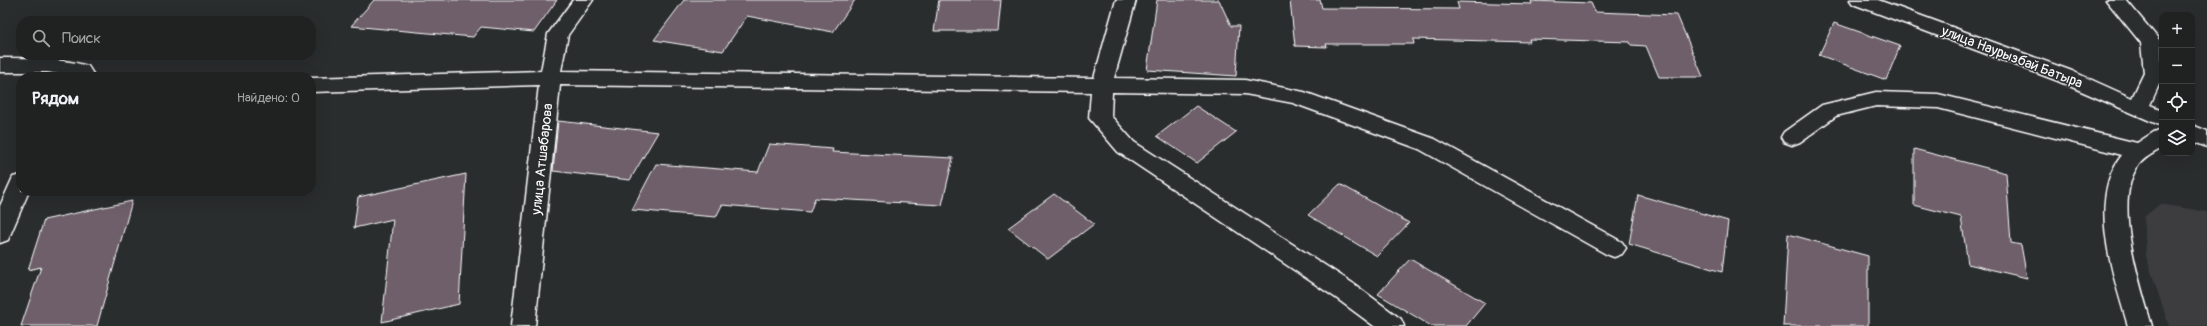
<!DOCTYPE html>
<html lang="ru">
<meta charset="utf-8">
<style>
body{margin:0;font-family:Pangolin,sans-serif;background:#2d2f2f;color:#f1f3f6}
.controls{position:absolute;right:12px;top:12px;display:grid;overflow:hidden;border-radius:8px;box-shadow:0 4px 16px #0002}
.controls button{width:36px;height:36px;display:grid;place-items:center;padding:0;border:0;border-bottom:1px solid #3d3f40;background:#202222;color:#f1f3f6;font:20px sans-serif}
.list{margin:0;padding:0;list-style:none}
h2{display:flex;justify-content:space-between;align-items:center;height:52px;margin:0;padding:0 16px;font-size:17px}
h2 small{font-size:13px;font-weight:400;color:#a2a4a5}
.icon{flex:none;width:22px;height:22px;fill:none;stroke:currentColor;stroke-width:2;stroke-linecap:round;stroke-linejoin:round}
.map{position:relative;flex:none;width:2207px;height:326px;overflow:hidden}
.search{position:absolute;background:#202222;box-shadow:0 4px 16px #0002;left:16px;top:16px;width:300px;height:44px;display:flex;align-items:center;gap:10px;box-sizing:border-box;padding:0 14px;border-radius:16px;color:#a2a4a5;font-size:15px}
.panel{position:absolute;background:#202222;box-shadow:0 4px 16px #0002;left:16px;top:72px;width:300px;height:124px;border-radius:16px}
.map>svg:first-child{display:block}
.built{fill:#3e3c40}
.building{fill:#6e5e6a;stroke:#fff}
.lines{fill:none;stroke-linecap:round;stroke-linejoin:round}
.minor-casing{stroke:#fff;stroke-width:3}
.minor{fill:#2a2d2e;fill-rule:evenodd}
.labels{text-anchor:middle;dominant-baseline:central;stroke-width:3;stroke-linejoin:round;paint-order:stroke}
.street-label{font-size:14px;fill:#fff;stroke:#2a2d2e}
</style>
<div class="map">
<svg width="2207" height="326" viewBox="0 0 2207 326">
<rect width="100%" height="100%" fill="#2a2d2e"/>
<filter id="ink" filterUnits="userSpaceOnUse"><feTurbulence type="fractalNoise" baseFrequency=".025" numOctaves="2"/><feDisplacementMap in="SourceGraphic" scale="8" xChannelSelector="R" yChannelSelector="G"/><feConvolveMatrix kernelMatrix="1 2 1 2 8 2 1 2 1" color-interpolation-filters="sRGB"/></filter>
<g filter="url(#ink)">
<path class="built" d="M2160,204L2207,212V326H2169L2146,256L2144,217Z"/>
<path class="building" d="M374,0H557L534,32L481,27L473,37L351,26Z
M684,0H855L833,32L747,16L723,51L654,40Z
M939,0H1001L998,31H934Z
M1157,0H1219L1231,26H1239L1236,76L1147,70Z
M1290,0H1320L1322,8L1459,9L1457,2L1532,4L1531,1L1591,3L1595,12L1677,15L1703,77H1659L1646,46L1631,45L1630,42L1529,39L1530,42L1413,39L1414,44H1326L1327,47L1295,46Z
M1834,23L1900,46L1886,80L1819,55Z
M1196,106L1236,132L1197,163L1157,136Z
M558,121L658,132L630,180L553,171Z
M769,144L833,149L832,152L953,158L942,205L815,198L810,212L722,205L716,217L632,210L656,164L758,172Z
M1914,149L2006,173L2011,243L2021,245L2027,278L1968,264L1961,217L1914,205Z
M466,174L459,304L382,322L393,219L354,228L358,197Z
M1340,184L1409,223L1377,256L1308,215Z
M1054,194L1094,224L1048,259L1008,228Z
M1638,195L1728,221L1722,272L1629,244Z
M132,201L97,326H21L41,267L28,270L44,220Z
M1788,234L1868,256V326H1783Z
M1410,259L1485,303L1466,326H1431L1378,294Z"/>
<g class="lines">
<defs>
<path id="minor" d="M573,0H593L568,35L561,71L1094,78L1116,0H1136L1114,78L1245,80L1304,92L1435,139L1622,242L1626,248L1622,254L1614,257L1606,254L1419,149L1293,103L1245,94L1112,92L1111,116L1134,142L1354,284L1401,319L1404,326H1374L1336,298L1118,152L1089,118L1091,92L560,85L535,326H511L539,85L311,92V78L541,71L548,34Z
M1850,0H1878L2072,71L2132,98L2144,73L2141,43L2106,0H2126L2161,42L2162,78L2150,105L2162,110V126L2058,81L1853,4Z
M0,58C30,58 59,58 88,66L95,77H75L47,72H0Z
M1876,92L1938,94L2137,143L2154,132L2162,129V148C2154,153 2143,158 2138,166C2112,202 2141,287 2152,326H2128C2114,278 2086,199 2122,155L1938,108L1876,106L1836,116L1800,142L1792,145L1784,142L1781,137L1784,132L1822,105Z
M2192,125L2207,131V147L2192,141Z
M21,175V191H29L8,240L0,243V206L13,177Z"/>
</defs>
<use href="#minor" class="minor-casing"/>
<use href="#minor" class="minor"/>
</g>
</g>
<g class="labels">
<g class="street-label">
<text transform="translate(2012 57) rotate(21)">улица Наурызбай Батыра</text>
<text transform="translate(542 159) rotate(-84)">улица Атшабарова</text>
</g>
</g>
</svg>
<div class="controls">
<button>+</button>
<button>−</button>
<button><svg class="icon" aria-label="locate" viewBox="0 0 24 24"><circle cx="12" cy="12" r="6"/><path d="M12 2v4M12 18v4M2 12h4M18 12h4"/></svg></button>
<button><svg class="icon" aria-label="layers" viewBox="0 0 24 24"><path d="M12 4l9 5-9 5-9-5zM3 14l9 5 9-5"/></svg></button>
</div>
<div class="search"><svg class="icon" aria-label="search" viewBox="0 0 24 24"><circle cx="10" cy="10" r="6"/><path d="M15 15l6 6"/></svg>Поиск</div>
<section class="panel">
<h2>Рядом<small>Найдено: 0</small></h2>
<ul class="list">
</ul>
</section>
</div>
